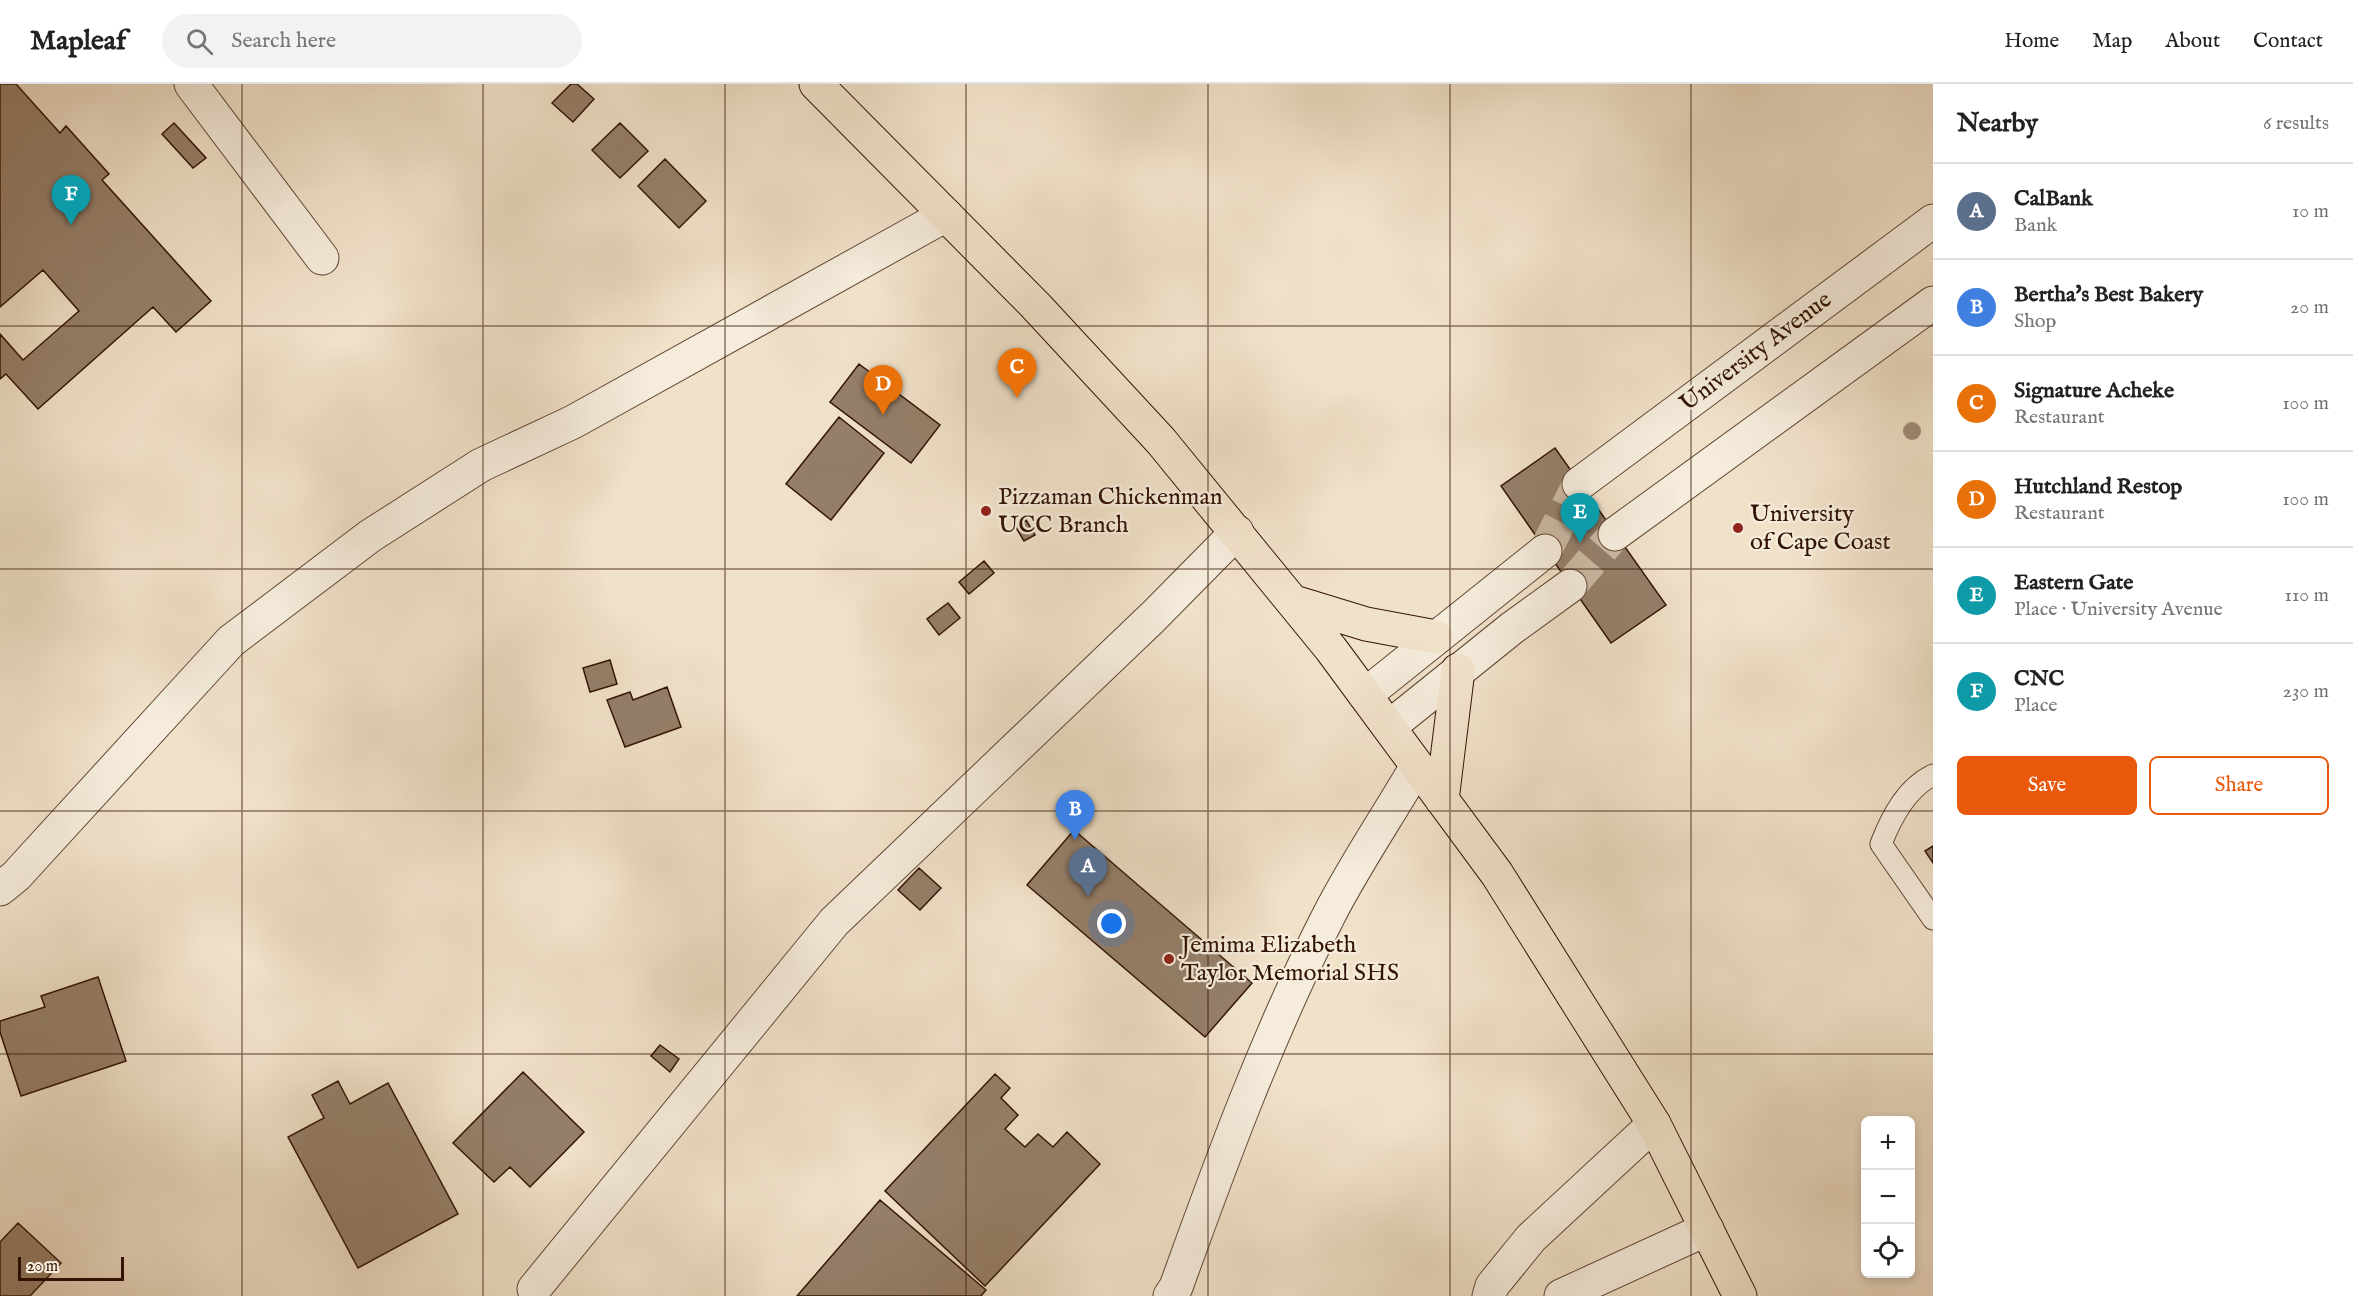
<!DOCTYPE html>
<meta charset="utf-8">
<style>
body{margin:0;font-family:"IM FELL English",serif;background:#f2f2f2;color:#222}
.controls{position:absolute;right:18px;bottom:18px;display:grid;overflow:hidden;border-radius:9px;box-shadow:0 3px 9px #0003}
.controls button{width:54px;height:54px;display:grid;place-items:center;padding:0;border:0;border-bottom:2px solid #e0e0e0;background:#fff;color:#222;font:30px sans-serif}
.scale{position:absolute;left:18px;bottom:15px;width:106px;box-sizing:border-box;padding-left:6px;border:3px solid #331404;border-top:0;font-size:16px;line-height:21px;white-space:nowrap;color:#331404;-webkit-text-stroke:4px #f5ecdc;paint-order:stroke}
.you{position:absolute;left:1112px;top:840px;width:21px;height:21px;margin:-15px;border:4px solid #fff;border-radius:50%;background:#1a73e8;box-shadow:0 0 0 9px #1a73e833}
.badge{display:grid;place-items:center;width:39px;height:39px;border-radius:50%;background:#ea580c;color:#fff;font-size:20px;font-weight:700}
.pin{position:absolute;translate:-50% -50px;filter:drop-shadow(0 2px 3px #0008)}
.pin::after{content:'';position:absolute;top:32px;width:21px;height:18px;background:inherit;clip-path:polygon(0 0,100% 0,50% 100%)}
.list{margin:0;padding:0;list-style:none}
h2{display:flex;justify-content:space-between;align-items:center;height:78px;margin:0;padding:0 24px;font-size:26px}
h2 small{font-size:20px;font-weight:400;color:#767676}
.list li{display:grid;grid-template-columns:39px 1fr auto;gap:18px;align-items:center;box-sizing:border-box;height:96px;padding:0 24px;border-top:2px solid #e0e0e0}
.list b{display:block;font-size:22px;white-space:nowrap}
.list p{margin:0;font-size:20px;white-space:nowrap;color:#767676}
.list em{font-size:20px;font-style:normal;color:#767676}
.actions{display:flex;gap:12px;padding:18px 24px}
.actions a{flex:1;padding:14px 0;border:2px solid #ea580c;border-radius:9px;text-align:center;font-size:21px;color:#ea580c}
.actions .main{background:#ea580c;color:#fff}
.icon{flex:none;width:33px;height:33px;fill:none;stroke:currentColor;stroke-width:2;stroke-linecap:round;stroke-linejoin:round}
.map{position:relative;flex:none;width:1933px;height:1212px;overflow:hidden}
header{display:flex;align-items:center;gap:36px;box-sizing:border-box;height:84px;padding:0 30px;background:#fff;border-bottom:2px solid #e0e0e0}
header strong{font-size:28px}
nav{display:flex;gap:33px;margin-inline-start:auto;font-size:21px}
.search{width:420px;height:54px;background:#f2f2f2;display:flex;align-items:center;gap:15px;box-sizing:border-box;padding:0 21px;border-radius:33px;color:#767676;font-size:22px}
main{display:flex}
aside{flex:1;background:#fff}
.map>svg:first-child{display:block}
.building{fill:#957f6a;stroke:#331404;stroke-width:1.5}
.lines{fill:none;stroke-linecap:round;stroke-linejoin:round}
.street-tunnel{stroke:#cab8a2;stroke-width:33;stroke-dasharray:33 16;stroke-linecap:butt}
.lane-casing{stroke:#624735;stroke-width:23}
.street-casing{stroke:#624735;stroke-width:35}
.highway-casing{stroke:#331404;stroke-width:35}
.lane{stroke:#f5ecdc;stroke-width:21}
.street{stroke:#f5ecdc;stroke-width:33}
.highway{stroke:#f0e1c9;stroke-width:33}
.tree{fill:#a28c78}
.grid{fill:none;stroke:#331404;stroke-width:1.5;stroke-opacity:0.55}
.poi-dot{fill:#8f2418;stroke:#f5ecdc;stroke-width:2}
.labels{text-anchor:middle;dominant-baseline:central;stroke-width:4.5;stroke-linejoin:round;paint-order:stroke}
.street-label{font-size:24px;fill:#331404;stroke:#f5ecdc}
.poi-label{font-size:24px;fill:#331404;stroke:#f5ecdc;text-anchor:start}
</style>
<header>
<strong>Mapleaf</strong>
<div class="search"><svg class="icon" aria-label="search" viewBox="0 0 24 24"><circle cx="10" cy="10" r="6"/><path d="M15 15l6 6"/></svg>Search here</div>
<nav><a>Home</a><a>Map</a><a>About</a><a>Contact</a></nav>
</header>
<main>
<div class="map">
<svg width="1933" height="1212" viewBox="0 0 1933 1212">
<rect width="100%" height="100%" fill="#f0e1c9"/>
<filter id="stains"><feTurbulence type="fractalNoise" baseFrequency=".00333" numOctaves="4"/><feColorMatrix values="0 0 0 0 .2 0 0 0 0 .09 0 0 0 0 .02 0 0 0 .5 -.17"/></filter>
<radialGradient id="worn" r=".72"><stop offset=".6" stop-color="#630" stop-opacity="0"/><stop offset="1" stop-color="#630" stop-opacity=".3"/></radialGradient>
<path class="building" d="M0,0H16L60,49L66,42L109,90L102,96L211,217L176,248L153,223L38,325L6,290L0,295V250L23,276L79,227L43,186L0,223Z
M571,0H577L594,15L573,38L552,19Z
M174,39L206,74L193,84L162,50Z
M620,39L648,67L620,94L592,66Z
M665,75L706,117L679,144L638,102Z
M859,280L940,341L911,379L830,318Z
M839,333L884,369L831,436L786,400Z
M1555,364L1666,521L1611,559L1501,402Z
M1026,436L1035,451L1024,457L1015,442Z
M984,477L994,489L969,510L959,498Z
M948,519L960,534L939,551L927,535Z
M610,576L617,600L590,608L583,584Z
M667,603L681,643L625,663L607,616L630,608L633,616Z
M1074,746L1252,899L1205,953L1027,801Z
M1933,762V779L1925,767Z
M919,784L941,804L920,826L898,806Z
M98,893L126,977L21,1012L0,948V937L45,923L41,912Z
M660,961L679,975L670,988L651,972Z
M523,988L584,1048L530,1103L510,1083L494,1098L453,1059Z
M995,990L1010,1004L1001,1014L1018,1031L1005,1045L1025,1063L1038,1050L1053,1063L1067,1048L1100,1080L985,1202L885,1107Z
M338,997L350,1020L388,999L458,1130L358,1184L288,1053L324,1034L312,1011Z
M880,1116L986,1206L981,1212H797Z
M18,1139L61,1179L30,1212H0V1158Z"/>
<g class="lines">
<path class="street-tunnel" d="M1545,467L1579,400
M1570,502L1615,450"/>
<defs>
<path id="lane" d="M1933,691C1906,704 1891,734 1881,760L1933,835"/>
<path id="street" d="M191,0L322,174
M1579,400L1933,137
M1615,450L1933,219
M1365,611L1545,467
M1389,643L1512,544L1570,502
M0,805L16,792L231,557L370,452L481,381L573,338L946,131
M534,1205L834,838L1153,533L1237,448
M1170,1212L1176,1203C1221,1078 1268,950 1329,831C1355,780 1388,732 1417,682
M1489,1212L1492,1202L1531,1154L1654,1040
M1561,1212L1707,1145"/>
<path id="highway" d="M816,0L1035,221L1161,357L1331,565L1497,790L1654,1040L1740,1212
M1294,518L1366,540L1436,553
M1442,716L1458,586"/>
</defs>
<use href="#lane" class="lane-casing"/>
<use href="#street" class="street-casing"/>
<use href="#highway" class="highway-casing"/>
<use href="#lane" class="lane"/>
<use href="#street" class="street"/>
<use href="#highway" class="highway"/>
</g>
<circle class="tree" cx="1912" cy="347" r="9"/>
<path class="grid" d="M242,0V1212M483,0V1212M725,0V1212M966,0V1212M1208,0V1212M1450,0V1212M1691,0V1212M0,242H1933M0,485H1933M0,727H1933M0,970H1933"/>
<g class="poi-dot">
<circle cx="986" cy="427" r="6"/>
<circle cx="1738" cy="444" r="6"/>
<circle cx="1169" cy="875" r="6"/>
</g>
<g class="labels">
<g class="street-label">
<text transform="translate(1756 268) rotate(-37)">University Avenue</text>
</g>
<g class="poi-label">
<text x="998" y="413">Pizzaman Chickenman<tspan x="998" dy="28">UCC Branch</tspan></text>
<text x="1750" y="430">University<tspan x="1750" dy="28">of Cape Coast</tspan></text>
<text x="1181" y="861">Jemima Elizabeth<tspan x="1181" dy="28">Taylor Memorial SHS</tspan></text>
</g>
</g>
<rect width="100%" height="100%" filter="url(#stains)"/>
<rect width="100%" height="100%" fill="url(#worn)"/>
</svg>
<div class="controls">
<button>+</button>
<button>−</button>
<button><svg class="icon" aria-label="locate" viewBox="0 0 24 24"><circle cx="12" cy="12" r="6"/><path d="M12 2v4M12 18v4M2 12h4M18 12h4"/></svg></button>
</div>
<div class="scale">20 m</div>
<div class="you"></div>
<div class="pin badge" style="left:1088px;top:813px;background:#5c6f8a">A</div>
<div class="pin badge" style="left:1075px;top:756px;background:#3f7fe0">B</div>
<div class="pin badge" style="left:1017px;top:314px;background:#e8710a">C</div>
<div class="pin badge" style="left:883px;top:331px;background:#e8710a">D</div>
<div class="pin badge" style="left:1580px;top:459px;background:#0f9aa8">E</div>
<div class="pin badge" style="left:71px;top:141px;background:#0f9aa8">F</div>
</div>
<aside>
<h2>Nearby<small>6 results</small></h2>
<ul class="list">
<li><span class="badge" style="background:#5c6f8a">A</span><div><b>CalBank</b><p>Bank</p></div><em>10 m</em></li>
<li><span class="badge" style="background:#3f7fe0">B</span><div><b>Bertha's Best Bakery</b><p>Shop</p></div><em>20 m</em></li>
<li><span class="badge" style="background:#e8710a">C</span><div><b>Signature Acheke</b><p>Restaurant</p></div><em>100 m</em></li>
<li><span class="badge" style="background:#e8710a">D</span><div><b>Hutchland Restop</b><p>Restaurant</p></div><em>100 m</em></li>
<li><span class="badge" style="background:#0f9aa8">E</span><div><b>Eastern Gate</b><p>Place · University Avenue</p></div><em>110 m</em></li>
<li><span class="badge" style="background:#0f9aa8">F</span><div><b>CNC</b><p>Place</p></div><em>230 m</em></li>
</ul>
<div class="actions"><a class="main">Save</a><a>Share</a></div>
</aside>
</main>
